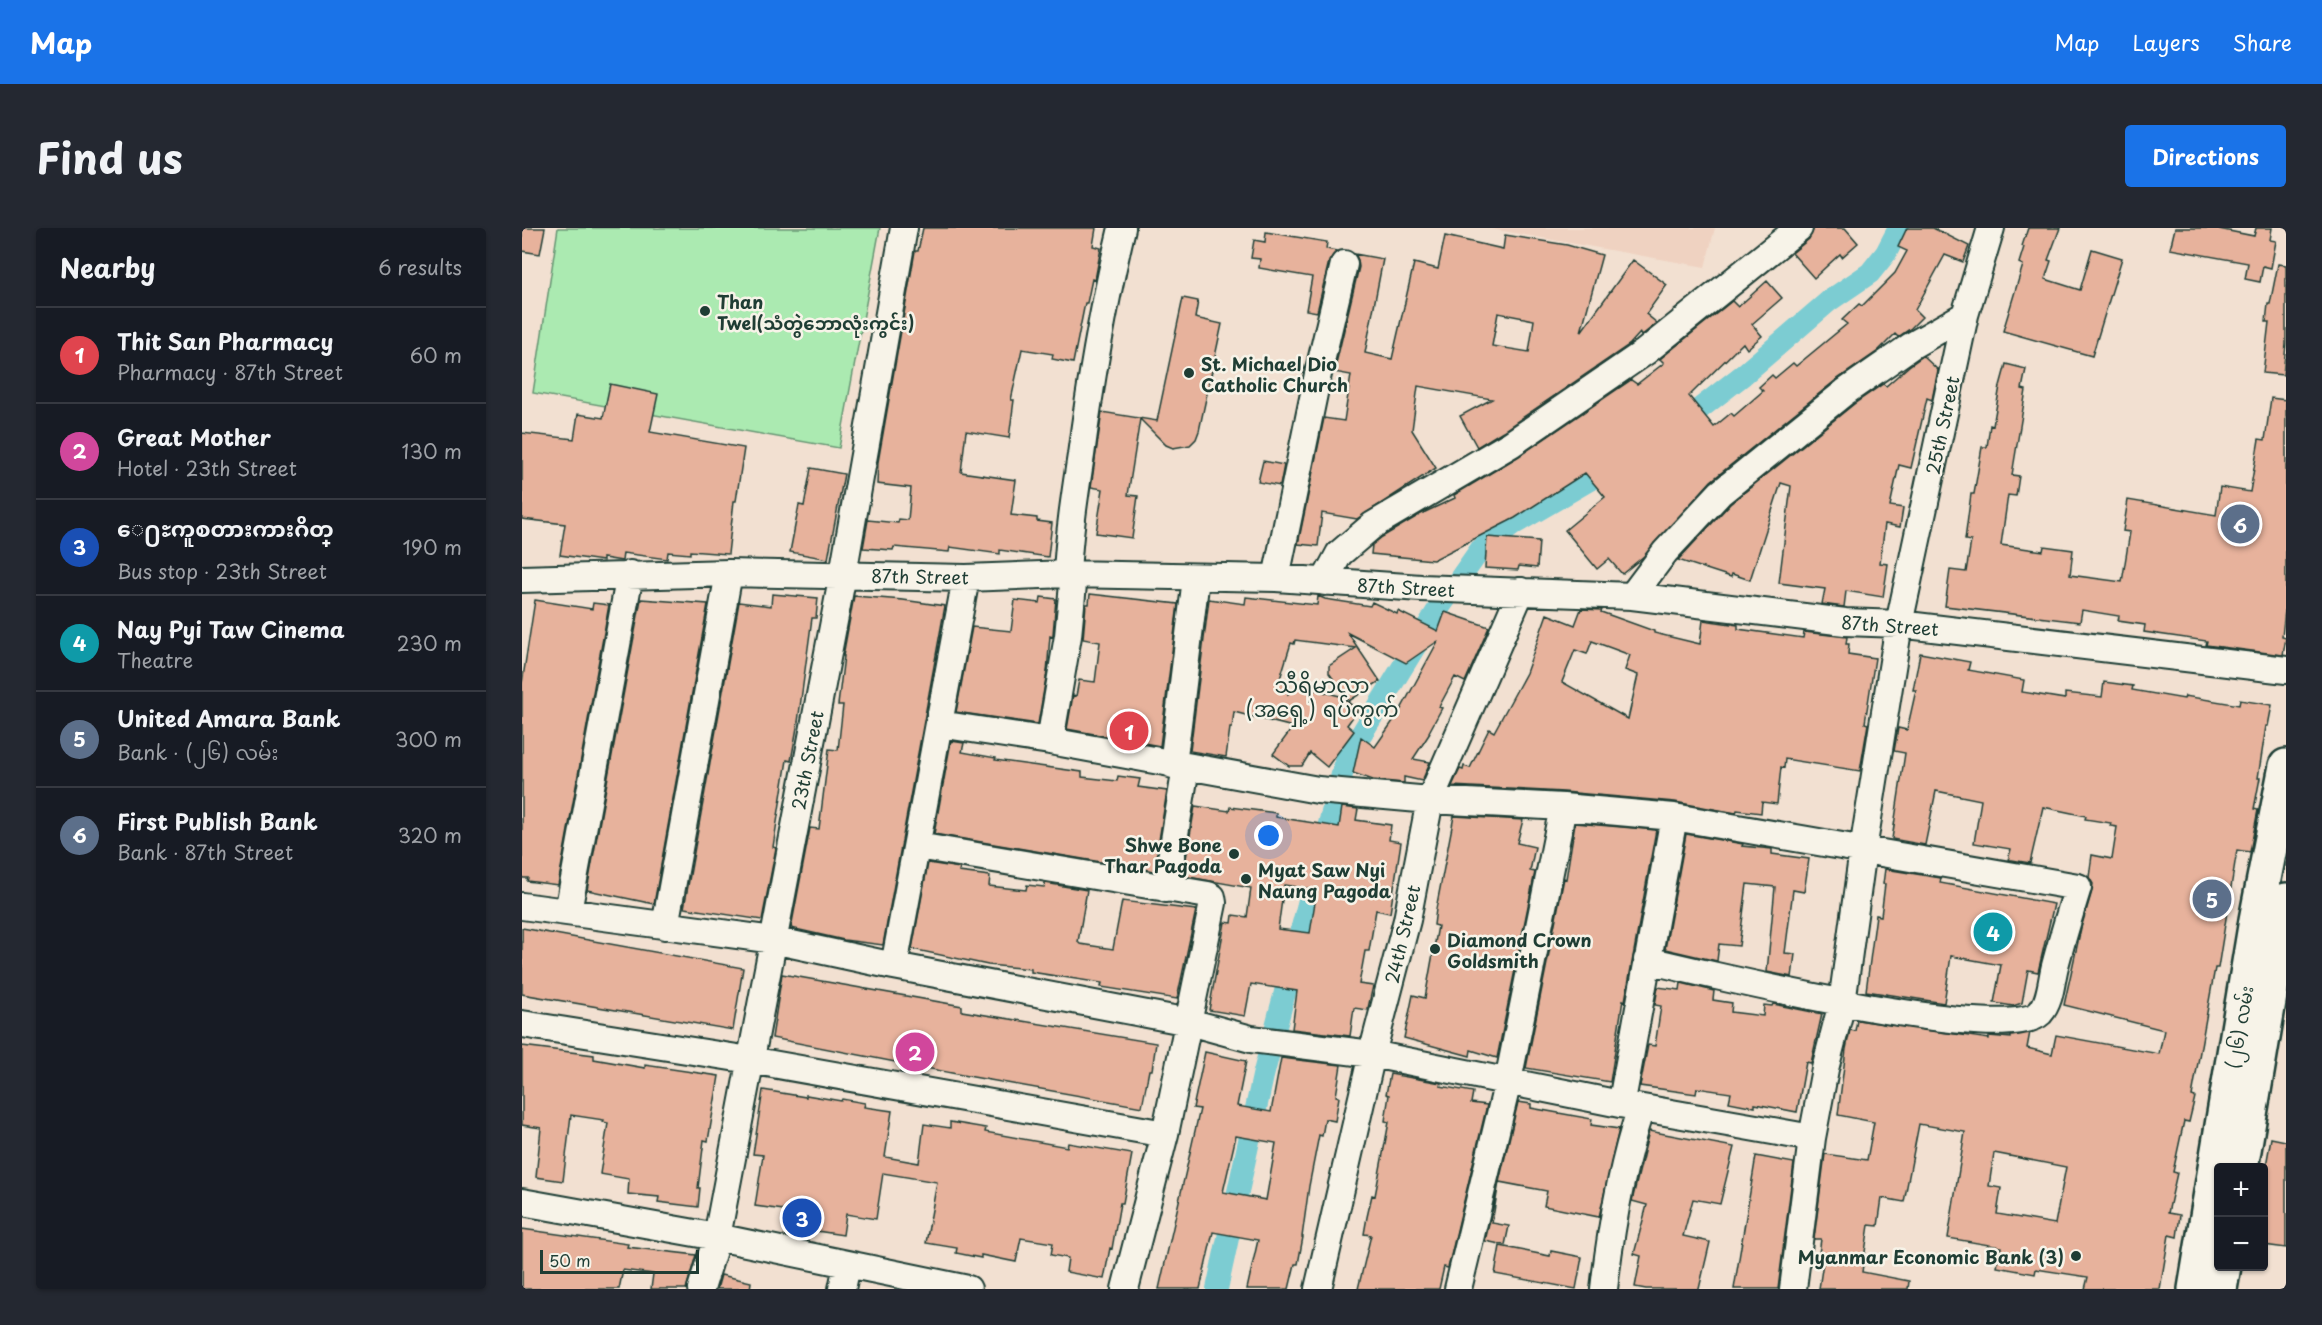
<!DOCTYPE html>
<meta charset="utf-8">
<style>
body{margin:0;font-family:"Playpen Sans","Noto Sans Myanmar",sans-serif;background:#242831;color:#f1f3f6}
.controls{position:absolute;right:18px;bottom:18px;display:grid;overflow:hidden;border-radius:6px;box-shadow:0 2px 4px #0004}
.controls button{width:54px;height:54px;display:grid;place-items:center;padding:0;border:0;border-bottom:2px solid #363941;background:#171b24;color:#f1f3f6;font:30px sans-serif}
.scale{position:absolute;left:18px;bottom:15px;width:159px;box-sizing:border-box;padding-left:6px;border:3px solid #1f3d34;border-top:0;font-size:16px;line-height:21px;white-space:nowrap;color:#1f3d34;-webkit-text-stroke:4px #f7f3e8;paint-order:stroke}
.you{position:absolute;left:747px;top:608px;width:21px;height:21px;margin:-15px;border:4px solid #fff;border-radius:50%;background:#1a73e8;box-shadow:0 0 0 9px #1a73e833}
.badge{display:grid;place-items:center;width:39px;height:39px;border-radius:50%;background:#1a73e8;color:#fff;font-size:20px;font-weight:700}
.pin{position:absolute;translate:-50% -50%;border:3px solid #fff;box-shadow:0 2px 6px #0006}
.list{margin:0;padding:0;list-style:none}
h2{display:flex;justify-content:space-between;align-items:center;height:78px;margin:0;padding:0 24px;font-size:26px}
h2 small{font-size:20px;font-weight:400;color:#9ea1a6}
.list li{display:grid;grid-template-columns:39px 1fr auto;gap:18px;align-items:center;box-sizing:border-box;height:96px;padding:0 24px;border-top:2px solid #363941}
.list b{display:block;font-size:22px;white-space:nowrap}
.list p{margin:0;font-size:20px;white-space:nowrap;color:#9ea1a6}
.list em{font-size:20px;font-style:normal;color:#9ea1a6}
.map{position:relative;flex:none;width:1764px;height:1061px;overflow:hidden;border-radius:6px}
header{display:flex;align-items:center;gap:36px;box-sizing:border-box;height:84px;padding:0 30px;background:#1a73e8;color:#fff}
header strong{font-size:28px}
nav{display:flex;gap:33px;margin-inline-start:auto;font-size:21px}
.intro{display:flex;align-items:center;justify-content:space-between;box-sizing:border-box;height:144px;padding:0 36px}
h1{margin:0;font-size:42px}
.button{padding:15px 27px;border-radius:6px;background:#1a73e8;color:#fff;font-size:21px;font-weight:700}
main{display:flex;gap:36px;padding:0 36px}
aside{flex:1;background:#171b24;border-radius:6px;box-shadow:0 2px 4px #0004}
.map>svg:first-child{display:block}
.built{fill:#efd2c1}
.green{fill:#abeab1;stroke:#659472;stroke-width:1.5}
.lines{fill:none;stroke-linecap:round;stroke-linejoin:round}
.canal{stroke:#7bccd2;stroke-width:22}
.building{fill:#e7b29c;stroke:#1f3d34;stroke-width:1.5;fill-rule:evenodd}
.minor-casing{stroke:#1f3d34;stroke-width:30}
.secondary-casing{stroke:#1f3d34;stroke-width:38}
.minor{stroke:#f7f3e8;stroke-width:26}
.secondary{stroke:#f7f3e8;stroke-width:33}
.poi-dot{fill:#1f3d34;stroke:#f7f3e8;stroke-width:2}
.labels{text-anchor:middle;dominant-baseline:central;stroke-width:5;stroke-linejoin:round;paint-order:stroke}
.poi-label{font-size:18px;font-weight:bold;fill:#1f3d34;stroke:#f7f3e8;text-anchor:start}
.street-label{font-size:18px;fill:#1f3d34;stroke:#f7f3e8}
.quarter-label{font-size:21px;fill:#1f3d34;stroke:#f7f3e8}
</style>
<header>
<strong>Map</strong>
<nav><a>Map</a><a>Layers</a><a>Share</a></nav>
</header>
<div class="intro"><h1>Find us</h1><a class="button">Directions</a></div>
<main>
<aside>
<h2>Nearby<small>6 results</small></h2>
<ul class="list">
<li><span class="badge" style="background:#e0444e">1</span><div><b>Thit San Pharmacy</b><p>Pharmacy · 87th Street</p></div><em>60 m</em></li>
<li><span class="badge" style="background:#d1479c">2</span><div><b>Great Mother</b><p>Hotel · 23th Street</p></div><em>130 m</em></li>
<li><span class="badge" style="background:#1a4fb4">3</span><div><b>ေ႐ႊကူစတားကားဂိတ္</b><p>Bus stop · 23th Street</p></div><em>190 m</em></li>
<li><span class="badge" style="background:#0f9aa8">4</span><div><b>Nay Pyi Taw Cinema</b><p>Theatre</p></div><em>230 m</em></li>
<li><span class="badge" style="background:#5c6f8a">5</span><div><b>United Amara Bank</b><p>Bank · (၂၆) လမ်း</p></div><em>300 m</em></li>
<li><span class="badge" style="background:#5c6f8a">6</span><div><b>First Publish Bank</b><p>Bank · 87th Street</p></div><em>320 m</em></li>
</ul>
</aside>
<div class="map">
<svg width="1764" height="1061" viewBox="0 0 1764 1061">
<rect width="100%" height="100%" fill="#f2e0d1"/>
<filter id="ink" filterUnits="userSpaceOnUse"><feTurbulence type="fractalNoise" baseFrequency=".0167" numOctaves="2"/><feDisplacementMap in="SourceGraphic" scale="12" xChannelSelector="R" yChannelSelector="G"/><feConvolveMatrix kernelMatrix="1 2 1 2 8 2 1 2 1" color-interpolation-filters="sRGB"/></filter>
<g filter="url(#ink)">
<path class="built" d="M964,0H1193L1183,39Z"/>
<path class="green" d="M36,0H358L317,220L11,165Z"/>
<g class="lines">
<path class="canal" d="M1153,200L1221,147L1307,73L1348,45L1364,25L1377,0
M695,1061L741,848L824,531L915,383L958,322L992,296L1095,236"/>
</g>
<path class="building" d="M0,0H23L18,26L0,23Z
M401,0H574L571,18L579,20L573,52L570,51L565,75H563L551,135L530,131L531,126L500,121L489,172H492L487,210L444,203L439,244L494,252L489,287L515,290V293L530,295L526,329L478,322V326L428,319L427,324L372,319L371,322L341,320L346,292L376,295L377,291L386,292L389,260L355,256L356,234L393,23H396Z
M1292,0H1323L1336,15L1320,29L1318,26L1292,50L1270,25L1287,11Z
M1385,0H1411L1447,18L1441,34L1423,27L1393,82L1400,89L1389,100L1376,109L1373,106L1356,123L1314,152L1189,253L1122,328L1100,346L1087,331L1075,341L1043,302L1083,269L1063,245L993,290L911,332L849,326L850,317L860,309L899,286L933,270L932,267L997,228L1109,152L1115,156L1142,135L1138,131L1210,73L1216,79L1245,53L1260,70L1230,96L1240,108L1225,121L1221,115L1167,168L1192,199L1209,185L1212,188L1241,163L1237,159L1250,147L1253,150L1271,135L1274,138L1325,96L1320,92L1337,76L1340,78L1373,45L1385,23L1376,19Z
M1506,0H1538L1526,32L1529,33L1523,51L1558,62L1570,21L1600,30L1570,128L1481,103L1501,37L1497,35L1502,19L1500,18Z
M1653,0H1692L1732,8L1734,0H1750L1748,12L1754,13L1749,40L1741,38L1738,54L1723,51L1726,35L1648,21Z
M744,4L805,14L804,21L815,23L807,33L795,84L784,82L790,49L737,40L738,31L729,30L732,12L743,14Z
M983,7L1045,17L1080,27L1059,104L1111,32L1145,57L1124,86L1135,95L1119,108L1118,105L1108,116L981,203L955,219L938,188L970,171L896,158L890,202L914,240L835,291L800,285L796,318L776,316L802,190L822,193L829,147L812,144L837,39L836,32L833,26L861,31L843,125L870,131L892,35L916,41L923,8L981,21ZM976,85L1012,92L1007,124L970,118Z
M1756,36L1764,37V116L1761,147L1741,145L1747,94H1744L1746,76H1748Z
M661,70L676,73L673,90L700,96L677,203L674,211L668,217L651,220L644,217L618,191L606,267L616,268L610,310L574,305L581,261L569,259L580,184L635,193Z
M1401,128L1416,142L1410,172L1405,170L1389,240L1377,237L1368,278L1381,280L1378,299L1363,296L1358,335L1366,336L1361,369L1324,363L1322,379L1300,376L1303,361L1257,355L1269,258L1259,255L1228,352L1210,346L1209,349L1156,332L1208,276L1332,176L1361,156L1364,158L1387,138Z
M1484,136L1504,141L1500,161L1504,162L1490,247L1497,248L1494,268L1486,267L1479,317L1521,323L1522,318L1551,322L1548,347L1600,354L1608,304L1601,303L1606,272L1694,287L1698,259L1728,264L1737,211L1743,212L1749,170L1764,172V373L1760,409L1764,410L1761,427L1684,417L1685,413L1622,404L1623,397L1596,393L1597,388L1560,382L1558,394L1423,378L1428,342L1444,344L1449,313L1443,312L1449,266H1452L1460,219H1465L1468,197L1471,198L1478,158Z
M88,156L136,166L128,204L222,220L214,273H212L206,326L168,323V326L146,324L145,331L101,325L100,333L81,330V333L38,327L43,296L0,291V205L52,211L56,186L81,190Z
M741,233L762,237L758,258L736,254Z
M289,240L322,246L306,331L268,324L277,277L282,278Z
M965,309L1017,313L1015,340L997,338L996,342L963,340Z
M250,366L296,370L294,390H290L276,494L269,533L265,532L251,619L254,620L240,692L162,680L217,374L249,378Z
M568,366L656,376L638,518L545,501L551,467L554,468L557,452L573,454L578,414L561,411L564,376H567Z
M332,368L381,372L423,378L361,717L322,712L269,700L288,600L297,601L307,521L316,522L321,477H316L322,428H321Z
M796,368L803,371L848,378L850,374L875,386L876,383L916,403L923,384L967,399L943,454L933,449L917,479L920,480L907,504L908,505L891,531L908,534L900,553L882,549V555L851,552L831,545L839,509L853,519L878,483L916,413L884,435L826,405L858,453L827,473L807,445V438L834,420L773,412L772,416L769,415L757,454L767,456L766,466L777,458L818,468L836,482L825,497L832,503L805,539L788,525L780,538H767L751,526L771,499L712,484L710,500H708L704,529L668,523L687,371L723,376L724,369L795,377Z
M519,369L534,371L531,406V409L528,408L525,444L516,496L434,484L450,399L489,403L493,372L518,375Z
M119,371L186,376L132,676L65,662Z
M13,372L70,381L71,375L87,377L36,657L5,653L6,650H0V456Z
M1059,381L1080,382L1079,384L1132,403V405L1178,416L1181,392L1216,397V401L1281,410L1282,404L1325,409L1324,416H1327L1326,426L1353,430L1343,495L1346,496L1338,543L1263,531L1262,540L1259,539L1255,576L1240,574L1239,585L1215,582L1214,585L1153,574L1042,564L930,558L938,541L941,542L942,538L948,540L967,501L972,504L1004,445L1025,386L1053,397ZM1070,413L1108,427L1103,442L1116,447L1106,491L1040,454L1053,422L1065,426Z
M1398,425L1448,434L1446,442L1502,452L1500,464L1543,471V465L1580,469L1582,454L1611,458L1610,462L1662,471L1663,468L1717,477L1718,472L1750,477L1746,498H1744L1736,550H1738L1732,581L1736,582L1728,624L1715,622L1696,740H1693L1670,868L1673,869L1667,894L1662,893L1651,944L1655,945L1646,985L1658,987L1655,1009L1647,1007L1638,1061H1563L1566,1049L1514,1041L1513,1046L1475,1039L1479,1019L1426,1010L1443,904L1397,896L1382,974L1360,970L1356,998L1347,997L1340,1044L1387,1053L1386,1061H1297L1301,1034L1296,1033L1299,1011H1292L1303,926L1345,932L1352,894L1316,887L1324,821L1328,802L1333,803L1335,792L1467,811V808L1489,810V808L1508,804L1505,820L1530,826L1534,807L1637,826L1642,802L1542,777L1559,700L1570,663L1571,656L1567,649L1570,627L1590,631L1595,599L1588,598L1589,595L1563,591L1564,588L1521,579L1508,635L1490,632H1486L1489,621L1452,615L1459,572L1414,563L1403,617L1370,611L1383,525L1372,523L1376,500L1385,502L1394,462H1391ZM1472,925L1544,939L1533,996L1475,986L1479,960L1467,958Z
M429,513L442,515L440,524L474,530L473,532L560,544V549L595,553L596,548L618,551L616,559L645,563L632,643L412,606Z
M673,578L707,583L708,579L754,585V589L817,599L820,579L836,581L834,592L869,597L867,612L879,614L868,685L854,682L847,723H843L837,756L851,758L846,780V782L832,780L828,808L770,801L775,763L729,756L723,788L687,782L703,694L710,695L711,687L725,689L729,660L661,648ZM762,657L795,662L788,705L756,701Z
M932,588L1001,592L995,615L1013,619L1008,643L1013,644L975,830L949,822L948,828L882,810L891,767L903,770L916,698L912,697L914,681Z
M1053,595L1134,602L1103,773L1101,772L1088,854L1004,840L1042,650L1044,651Z
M1164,606L1221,616L1220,618L1250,621V626L1287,631L1282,664L1271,662L1263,725L1273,726L1270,749L1245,744L1253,659L1225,656L1217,718L1197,716L1195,733L1143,721Z
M406,635L438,640L437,644L468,648L467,658L504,662L505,657L522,659L523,655L565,662L556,714L558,716L591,721L600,673L674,682L655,771L579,759L580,755L509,744V741L466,737L390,721Z
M1363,641L1419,650L1418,655L1532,676L1516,744L1506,742L1500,775L1491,778L1472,775L1479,737L1429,728L1422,775L1344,763L1354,687L1359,688L1363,656H1361Z
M0,700L221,740L211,802L0,766Z
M260,746L440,778V783L634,815L630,842H627L620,879L440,847L250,810Z
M1159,755L1192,763L1191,772L1210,775L1209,784L1241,788L1242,777L1250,778L1251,776L1300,786L1289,835L1284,834L1275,884L1233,876V879L1207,874L1209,865L1175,860L1174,866L1118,858L1126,817L1133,818L1139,778L1133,777L1136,759L1158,762Z
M0,818L72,827V831L123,840V837L197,848L186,913L182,912L176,960H178L176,979L136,974L137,969L106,966L107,951L78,946L86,895L81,894L82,892L49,887L41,953L14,949L19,900L0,897Z
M683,824L724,833L715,878L749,884L759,830L819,837L814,868L817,869L813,893L803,891L800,908L797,907L787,958L780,1009H781L776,1036H773L767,1061H725L736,1012L691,1004L678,1061H637L678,881L671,880ZM714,908L754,915L744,972L701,964Z
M868,846L919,855L918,858L951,864L949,875L965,877L926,1040L922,1039L917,1061H836L849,1007L842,1006L845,989L850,967L853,968L867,894L863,893L867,867L864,866Z
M241,862L284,869V867L319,873L320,871L343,875L342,879L370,883L363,929L397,935L402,896L428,900V894L464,900L463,904L545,919L546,915L610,926L601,975H598L590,1021L588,1020L582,1051L544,1044L546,1030L529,1027L531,1015L499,1010L494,1034L459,1027V1030L434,1025L435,1020L404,1015L415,954L361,945L354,991L324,986L321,1007L295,1003L297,987L233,978L241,927L231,926Z
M996,874L1009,876V880L1070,891L1069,897L1097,901L1077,989L1022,978L1025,963L977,954L970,995L987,998L983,1017L963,1013Z
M1127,903L1212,919L1198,976L1171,971L1161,1008L1188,1014L1177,1061H1124L1113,1059L1119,1028L1112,1026L1125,977L1110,973Z
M1749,910L1764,913V1020L1742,1017V938H1744Z
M1234,928L1272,935L1256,1061H1212Z
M0,1001L106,1016L105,1019L174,1027L164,1061H129L131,1046L101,1042L97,1061H0Z
M978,1018L1028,1028L1029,1023L1060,1029L1054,1061L973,1046Z
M199,1047L229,1054L228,1061H195Z"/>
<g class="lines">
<defs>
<path id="minor" d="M545,346C547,305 553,266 559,227C569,150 582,75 600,0
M754,350L796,146L822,36
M0,351L207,345L444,350L545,346L754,350L899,360L1110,368L1323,394L1377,396L1764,442
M802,354L817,326L851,297L989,216L1123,124L1277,0
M1110,368L1143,324L1198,265L1323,164L1389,118L1443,87
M417,496L528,513L796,562L908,572L1041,579L1152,589L1556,659C1548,685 1540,711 1533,738C1529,753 1529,773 1518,785C1484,819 1181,745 1125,732
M528,513L546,408L552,346
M651,537L674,350
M395,618L686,667L690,669L691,675L643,906L603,1061
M644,661L664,539
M0,678L251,712L372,738L667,794L729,811L850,826L1098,876L1290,910
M46,684L108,346
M143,698L207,345
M372,738L444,350
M0,796L228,832L643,906
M1098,876L1102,862L1152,589
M0,974L195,1009L446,1061
M179,1061L195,1009L321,346L382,0
M320,1061L325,1037
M796,1061L850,826L885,692L908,572L999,363
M936,1061L986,853L1041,579
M1082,1061C1089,999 1099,939 1119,880
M1271,1061L1290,910L1303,841L1320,775L1341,622L1377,396L1443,87L1469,0"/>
<path id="secondary" d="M1719,940L1764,672
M1673,1061L1734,692L1764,538
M1698,1061L1702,1038"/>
</defs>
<use href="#minor" class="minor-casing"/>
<use href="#secondary" class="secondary-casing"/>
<use href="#minor" class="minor"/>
<use href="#secondary" class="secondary"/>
</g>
</g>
<g class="poi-dot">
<circle cx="183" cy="83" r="6"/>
<circle cx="667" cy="145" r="6"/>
<circle cx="712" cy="626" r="6"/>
<circle cx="724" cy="651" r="6"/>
<circle cx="913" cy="721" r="6"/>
<circle cx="1554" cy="1028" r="6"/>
</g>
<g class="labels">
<g class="poi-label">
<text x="195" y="73">Than<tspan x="195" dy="21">Twel(သံတွဲဘောလုံးကွင်း)</tspan></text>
<text x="679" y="135">St. Michael Dio<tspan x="679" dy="21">Catholic Church</tspan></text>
<text x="700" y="616" text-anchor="end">Shwe Bone<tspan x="700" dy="21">Thar Pagoda</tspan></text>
<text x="736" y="641">Myat Saw Nyi<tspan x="736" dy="21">Naung Pagoda</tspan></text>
<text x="925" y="711">Diamond Crown<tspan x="925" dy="21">Goldsmith</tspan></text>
<text x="1542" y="1028" text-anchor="end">Myanmar Economic Bank (3)</text>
</g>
<g class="street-label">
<text transform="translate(1420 197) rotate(-78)">25th Street</text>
<text transform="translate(398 348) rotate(1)">87th Street</text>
<text transform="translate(884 359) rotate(3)">87th Street</text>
<text transform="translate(1368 397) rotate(4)">87th Street</text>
<text transform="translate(285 532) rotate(-79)">23th Street</text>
<text transform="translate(880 706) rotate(-77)">24th Street</text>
<text transform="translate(1717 799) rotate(-80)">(၂၆) လမ်း</text>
</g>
<g class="quarter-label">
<text x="800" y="456">သီရိမာလာ<tspan x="800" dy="24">(အရှေ့) ရပ်ကွက်</tspan></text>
</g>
</g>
</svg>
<div class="controls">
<button>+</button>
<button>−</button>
</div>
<div class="scale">50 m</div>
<div class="you"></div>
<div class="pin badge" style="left:607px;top:503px;background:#e0444e">1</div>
<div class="pin badge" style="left:393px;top:824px;background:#d1479c">2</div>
<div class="pin badge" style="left:280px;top:990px;background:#1a4fb4">3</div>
<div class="pin badge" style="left:1471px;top:704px;background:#0f9aa8">4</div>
<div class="pin badge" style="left:1690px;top:671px;background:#5c6f8a">5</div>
<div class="pin badge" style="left:1718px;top:296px;background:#5c6f8a">6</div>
</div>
</main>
